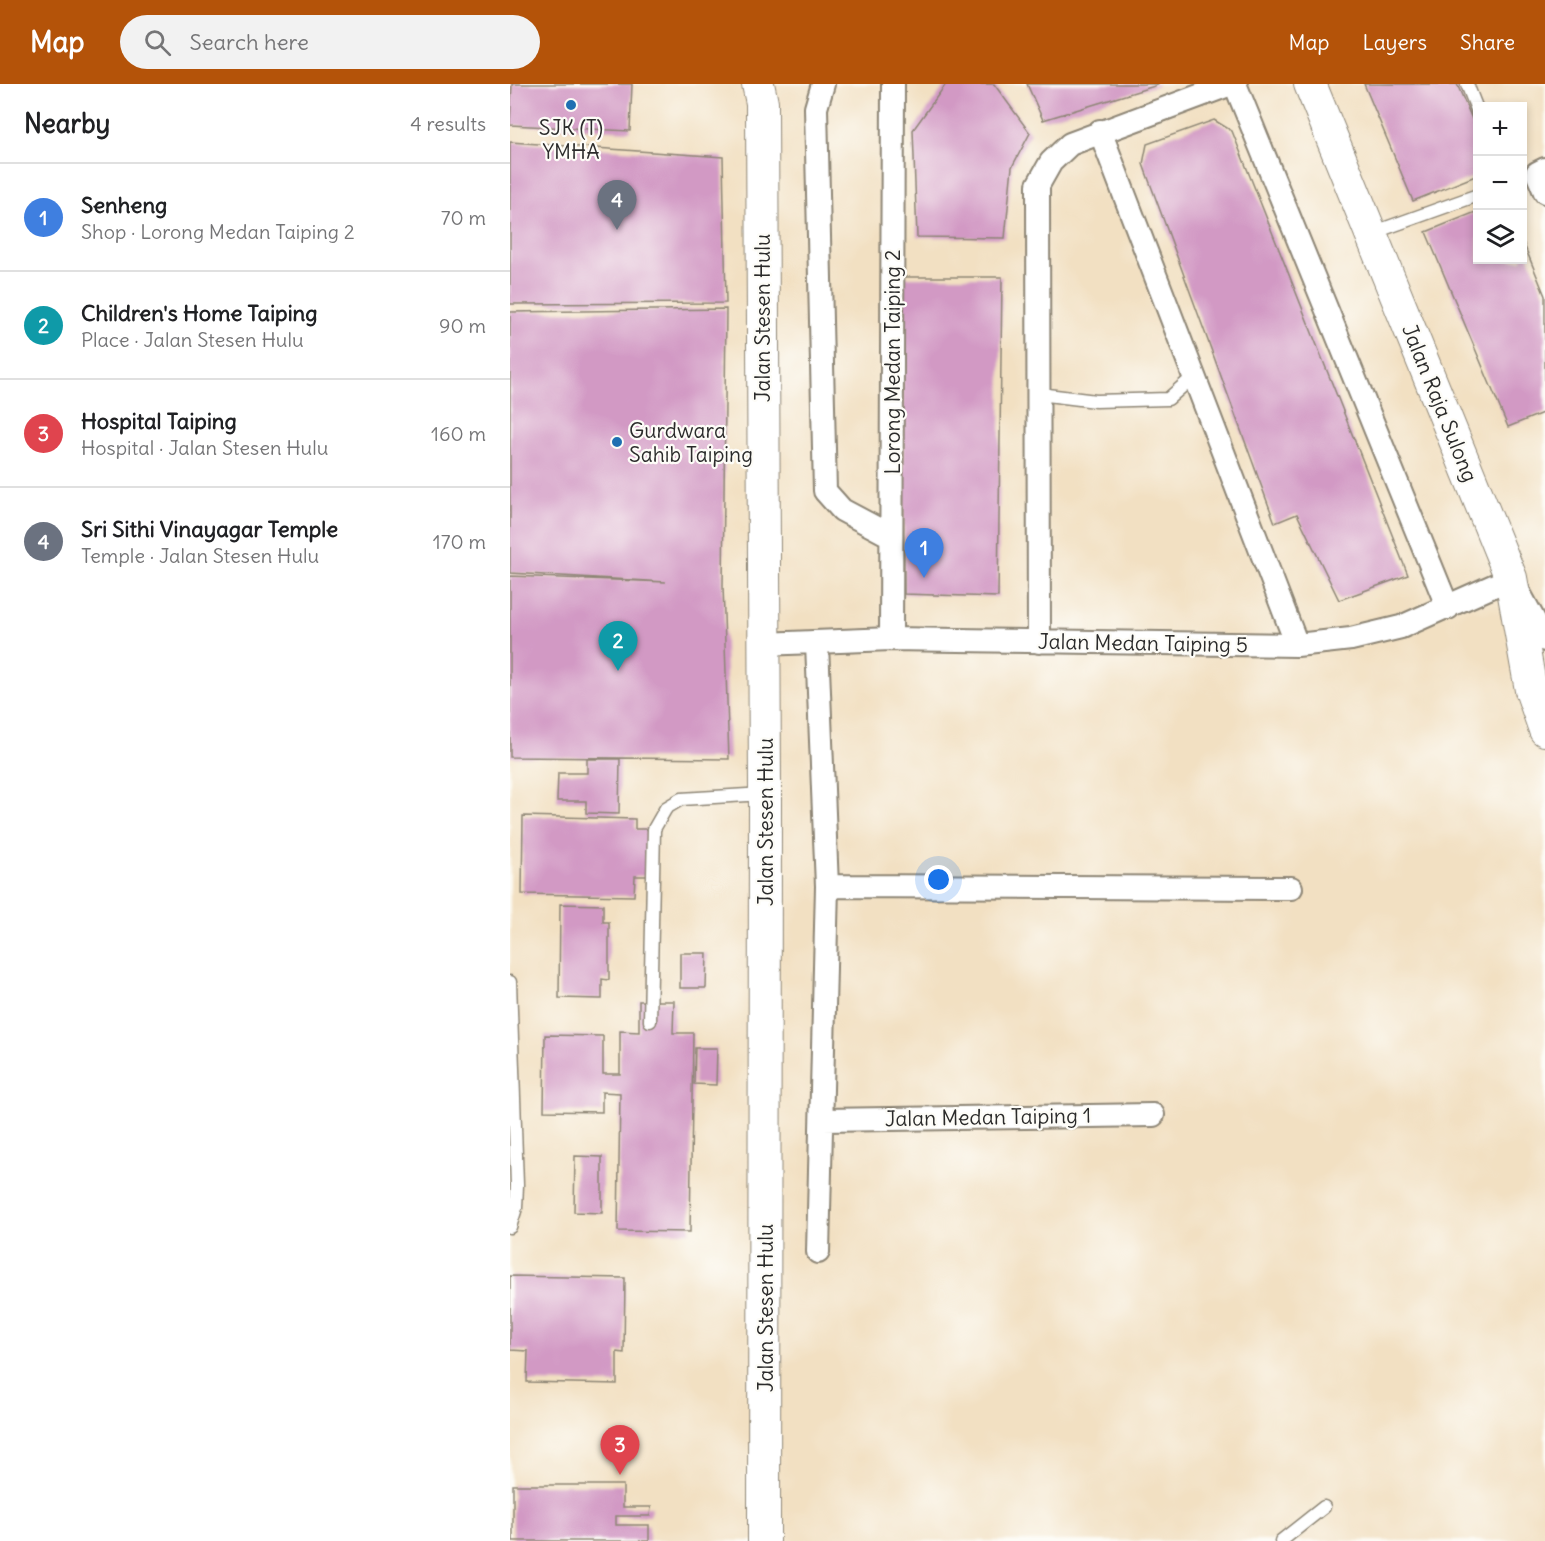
<!DOCTYPE html>
<meta charset="utf-8">
<style>
body{margin:0;font-family:Delius,sans-serif;background:#f2f2f2;color:#202124}
.controls{position:absolute;right:18px;top:18px;display:grid;overflow:hidden;border-radius:0px;box-shadow:0 3px 9px #0003}
.controls button{width:54px;height:54px;display:grid;place-items:center;padding:0;border:0;border-bottom:2px solid #e0e0e0;background:#fff;color:#202124;font:30px sans-serif}
.you{position:absolute;left:429px;top:796px;width:21px;height:21px;margin:-15px;border:4px solid #fff;border-radius:50%;background:#1a73e8;box-shadow:0 0 0 9px #1a73e833}
.badge{display:grid;place-items:center;width:39px;height:39px;border-radius:50%;background:#b45309;color:#fff;font-size:20px;font-weight:700}
.pin{position:absolute;translate:-50% -50px;filter:drop-shadow(0 2px 3px #0008)}
.pin::after{content:'';position:absolute;top:32px;width:21px;height:18px;background:inherit;clip-path:polygon(0 0,100% 0,50% 100%)}
.list{margin:0;padding:0;list-style:none}
h2{display:flex;justify-content:space-between;align-items:center;height:78px;margin:0;padding:0 24px;font-size:26px}
h2 small{font-size:20px;font-weight:400;color:#757577}
.list li{display:grid;grid-template-columns:39px 1fr auto;gap:18px;align-items:center;box-sizing:border-box;height:108px;padding:0 24px;border-top:2px solid #e0e0e0}
.list b{display:block;font-size:22px;white-space:nowrap}
.list p{margin:0;font-size:20px;white-space:nowrap;color:#757577}
.list em{font-size:20px;font-style:normal;color:#757577}
.icon{flex:none;width:33px;height:33px;fill:none;stroke:currentColor;stroke-width:2;stroke-linecap:round;stroke-linejoin:round}
.map{position:relative;flex:none;width:1035px;height:1457px;overflow:hidden}
header{display:flex;align-items:center;gap:36px;box-sizing:border-box;height:84px;padding:0 30px;background:#b45309;color:#fff}
header strong{font-size:28px}
nav{display:flex;gap:33px;margin-inline-start:auto;font-size:21px}
.search{width:420px;height:54px;background:#f2f2f2;display:flex;align-items:center;gap:15px;box-sizing:border-box;padding:0 21px;border-radius:33px;color:#757577;font-size:22px}
main{display:flex}
aside{flex:1;background:#fff}
.map>svg:first-child{display:block}
.building{fill:#d299c4}
.lines{fill:none;stroke-linecap:round;stroke-linejoin:round}
.lane-casing{stroke:#8e8676;stroke-width:15}
.street-casing{stroke:#8e8676;stroke-width:26}
.secondary-casing{stroke:#8e8676;stroke-width:34}
.lane{stroke:#fff;stroke-width:12}
.street{stroke:#fff;stroke-width:22}
.secondary{stroke:#fff;stroke-width:32}
.poi-dot{fill:#1f6fb2;stroke:#fdfcf7;stroke-width:2}
.labels{text-anchor:middle;dominant-baseline:central;stroke-width:4.5;stroke-linejoin:round;paint-order:stroke}
.poi-label{font-size:21px;fill:#2b2b2b;stroke:#fdfcf7}
.street-label{font-size:21px;fill:#2b2b2b;stroke:#fdfcf7}
</style>
<header>
<strong>Map</strong>
<div class="search"><svg class="icon" aria-label="search" viewBox="0 0 24 24"><circle cx="10" cy="10" r="6"/><path d="M15 15l6 6"/></svg>Search here</div>
<nav><a>Map</a><a>Layers</a><a>Share</a></nav>
</header>
<main>
<aside>
<h2>Nearby<small>4 results</small></h2>
<ul class="list">
<li><span class="badge" style="background:#3f7fe0">1</span><div><b>Senheng</b><p>Shop · Lorong Medan Taiping 2</p></div><em>70 m</em></li>
<li><span class="badge" style="background:#0f9aa8">2</span><div><b>Children's Home Taiping</b><p>Place · Jalan Stesen Hulu</p></div><em>90 m</em></li>
<li><span class="badge" style="background:#e0444e">3</span><div><b>Hospital Taiping</b><p>Hospital · Jalan Stesen Hulu</p></div><em>160 m</em></li>
<li><span class="badge" style="background:#6b7280">4</span><div><b>Sri Sithi Vinayagar Temple</b><p>Temple · Jalan Stesen Hulu</p></div><em>170 m</em></li>
</ul>
</aside>
<div class="map">
<svg width="1035" height="1457" viewBox="0 0 1035 1457">
<rect width="100%" height="100%" fill="#fdfcf7"/>
<filter id="ink" filterUnits="userSpaceOnUse"><feTurbulence type="fractalNoise" baseFrequency=".0167" numOctaves="2"/><feDisplacementMap in="SourceGraphic" scale="12" xChannelSelector="R" yChannelSelector="G"/><feConvolveMatrix kernelMatrix="1 2 1 2 8 2 1 2 1" color-interpolation-filters="sRGB"/></filter>
<filter id="wash" filterUnits="userSpaceOnUse"><feTurbulence type="fractalNoise" baseFrequency=".008" numOctaves="4" result="noise"/><feDisplacementMap in="SourceGraphic" scale="24" xChannelSelector="R" yChannelSelector="G"/><feGaussianBlur stdDeviation="1.35" result="paint"/><feColorMatrix in="noise" values="0 0 0 0 0 0 0 0 0 0 0 0 0 0 0 0 0 1.4 0 .05"/><feComposite in="paint" operator="in"/></filter>
<g filter="url(#wash)">
<rect width="100%" height="100%" fill="#f2e0c2"/>
<g id="blocks">
<path class="building" d="M2,0H122L120,47L0,41Z
M436,0H484L520,49L502,83L495,154L407,153L403,46Z
M517,0H648V1L533,36Z
M854,0H947L968,49V91L903,117Z
M704,36L722,47L898,491L829,516L787,430L765,439L633,80L637,60Z
M0,58L213,73L216,219L0,220Z
M968,127V176H1012L1013,158L1035,212V328L998,343L916,148Z
M392,193H492L488,513L394,510Z
M216,225L213,502L219,675L0,673V492L156,498L0,489V228Z
M77,675H110L109,730L76,729V717H47L48,689H77Z
M13,732L125,735V745H143L142,792H125L124,812L12,810Z
M50,820L93,821V838H99V896L92,895V915L49,914Z
M170,869H197L196,904H170Z
M129,917H164L163,949H183L180,1148L108,1147L110,1009L92,1008V1028L34,1027L35,951L93,952V990H110V947L129,948Z
M185,964H207L206,1001L184,1000Z
M65,1072L92,1073V1129L64,1128Z
M0,1192L115,1194L114,1269L107,1268V1300L17,1298L18,1267L0,1266Z
M3,1401H113V1423H141L140,1432H106V1441H139V1457H3Z"/>
</g>
</g>
<g filter="url(#ink)">
<use href="#blocks" fill-opacity="0" stroke="#8e8676" stroke-width="1.5"/>
<g class="lines">
<defs>
<path id="lane" d="M957,0L968,28
M862,149L968,111
M529,310L586,317L658,315L683,293
M0,898L7,1101L6,1124L0,1143
M140,937L144,745L156,724L171,715L254,710
M771,1457L814,1423"/>
<path id="street" d="M313,0L306,24L315,407L332,426L381,452
M725,0L938,524
M590,47L787,561
M1035,85L1027,89L1035,108
M381,555L383,0
M529,558L528,101L541,78L560,60L721,0
M253,560L381,555L787,561L841,555L891,543L1001,494L1035,556
M307,560L317,802L308,1168
M317,802L781,804
M313,1036L643,1031"/>
<path id="secondary" d="M248,0L252,19L255,710L254,1457
M800,0L1001,494L1021,606L1035,646"/>
</defs>
<use href="#lane" class="lane-casing"/>
<use href="#street" class="street-casing"/>
<use href="#secondary" class="secondary-casing"/>
<use href="#lane" class="lane"/>
<use href="#street" class="street"/>
<use href="#secondary" class="secondary"/>
</g>
</g>
<g class="poi-dot">
<circle cx="61" cy="21" r="6"/>
<circle cx="107" cy="358" r="6"/>
</g>
<g class="labels">
<g class="poi-label">
<text x="61" y="43">SJK (T)<tspan x="61" dy="24">YMHA</tspan></text>
<text x="119" y="346" text-anchor="start">Gurdwara<tspan x="119" dy="24">Sahib Taiping</tspan></text>
</g>
<g class="street-label">
<text transform="translate(252 234) rotate(-90)">Jalan Stesen Hulu</text>
<text transform="translate(382 278) rotate(-90)">Lorong Medan Taiping 2</text>
<text transform="translate(930 319) rotate(68)">Jalan Raja Sulong</text>
<text transform="translate(633 559) rotate(1)">Jalan Medan Taiping 5</text>
<text transform="translate(255 738) rotate(-90)">Jalan Stesen Hulu</text>
<text transform="translate(478 1033) rotate(-1)">Jalan Medan Taiping 1</text>
<text transform="translate(255 1224) rotate(-90)">Jalan Stesen Hulu</text>
</g>
</g>
</svg>
<div class="controls">
<button>+</button>
<button>−</button>
<button><svg class="icon" aria-label="layers" viewBox="0 0 24 24"><path d="M12 4l9 5-9 5-9-5zM3 14l9 5 9-5"/></svg></button>
</div>
<div class="you"></div>
<div class="pin badge" style="left:414px;top:494px;background:#3f7fe0">1</div>
<div class="pin badge" style="left:108px;top:587px;background:#0f9aa8">2</div>
<div class="pin badge" style="left:110px;top:1391px;background:#e0444e">3</div>
<div class="pin badge" style="left:107px;top:146px;background:#6b7280">4</div>
</div>
</main>
